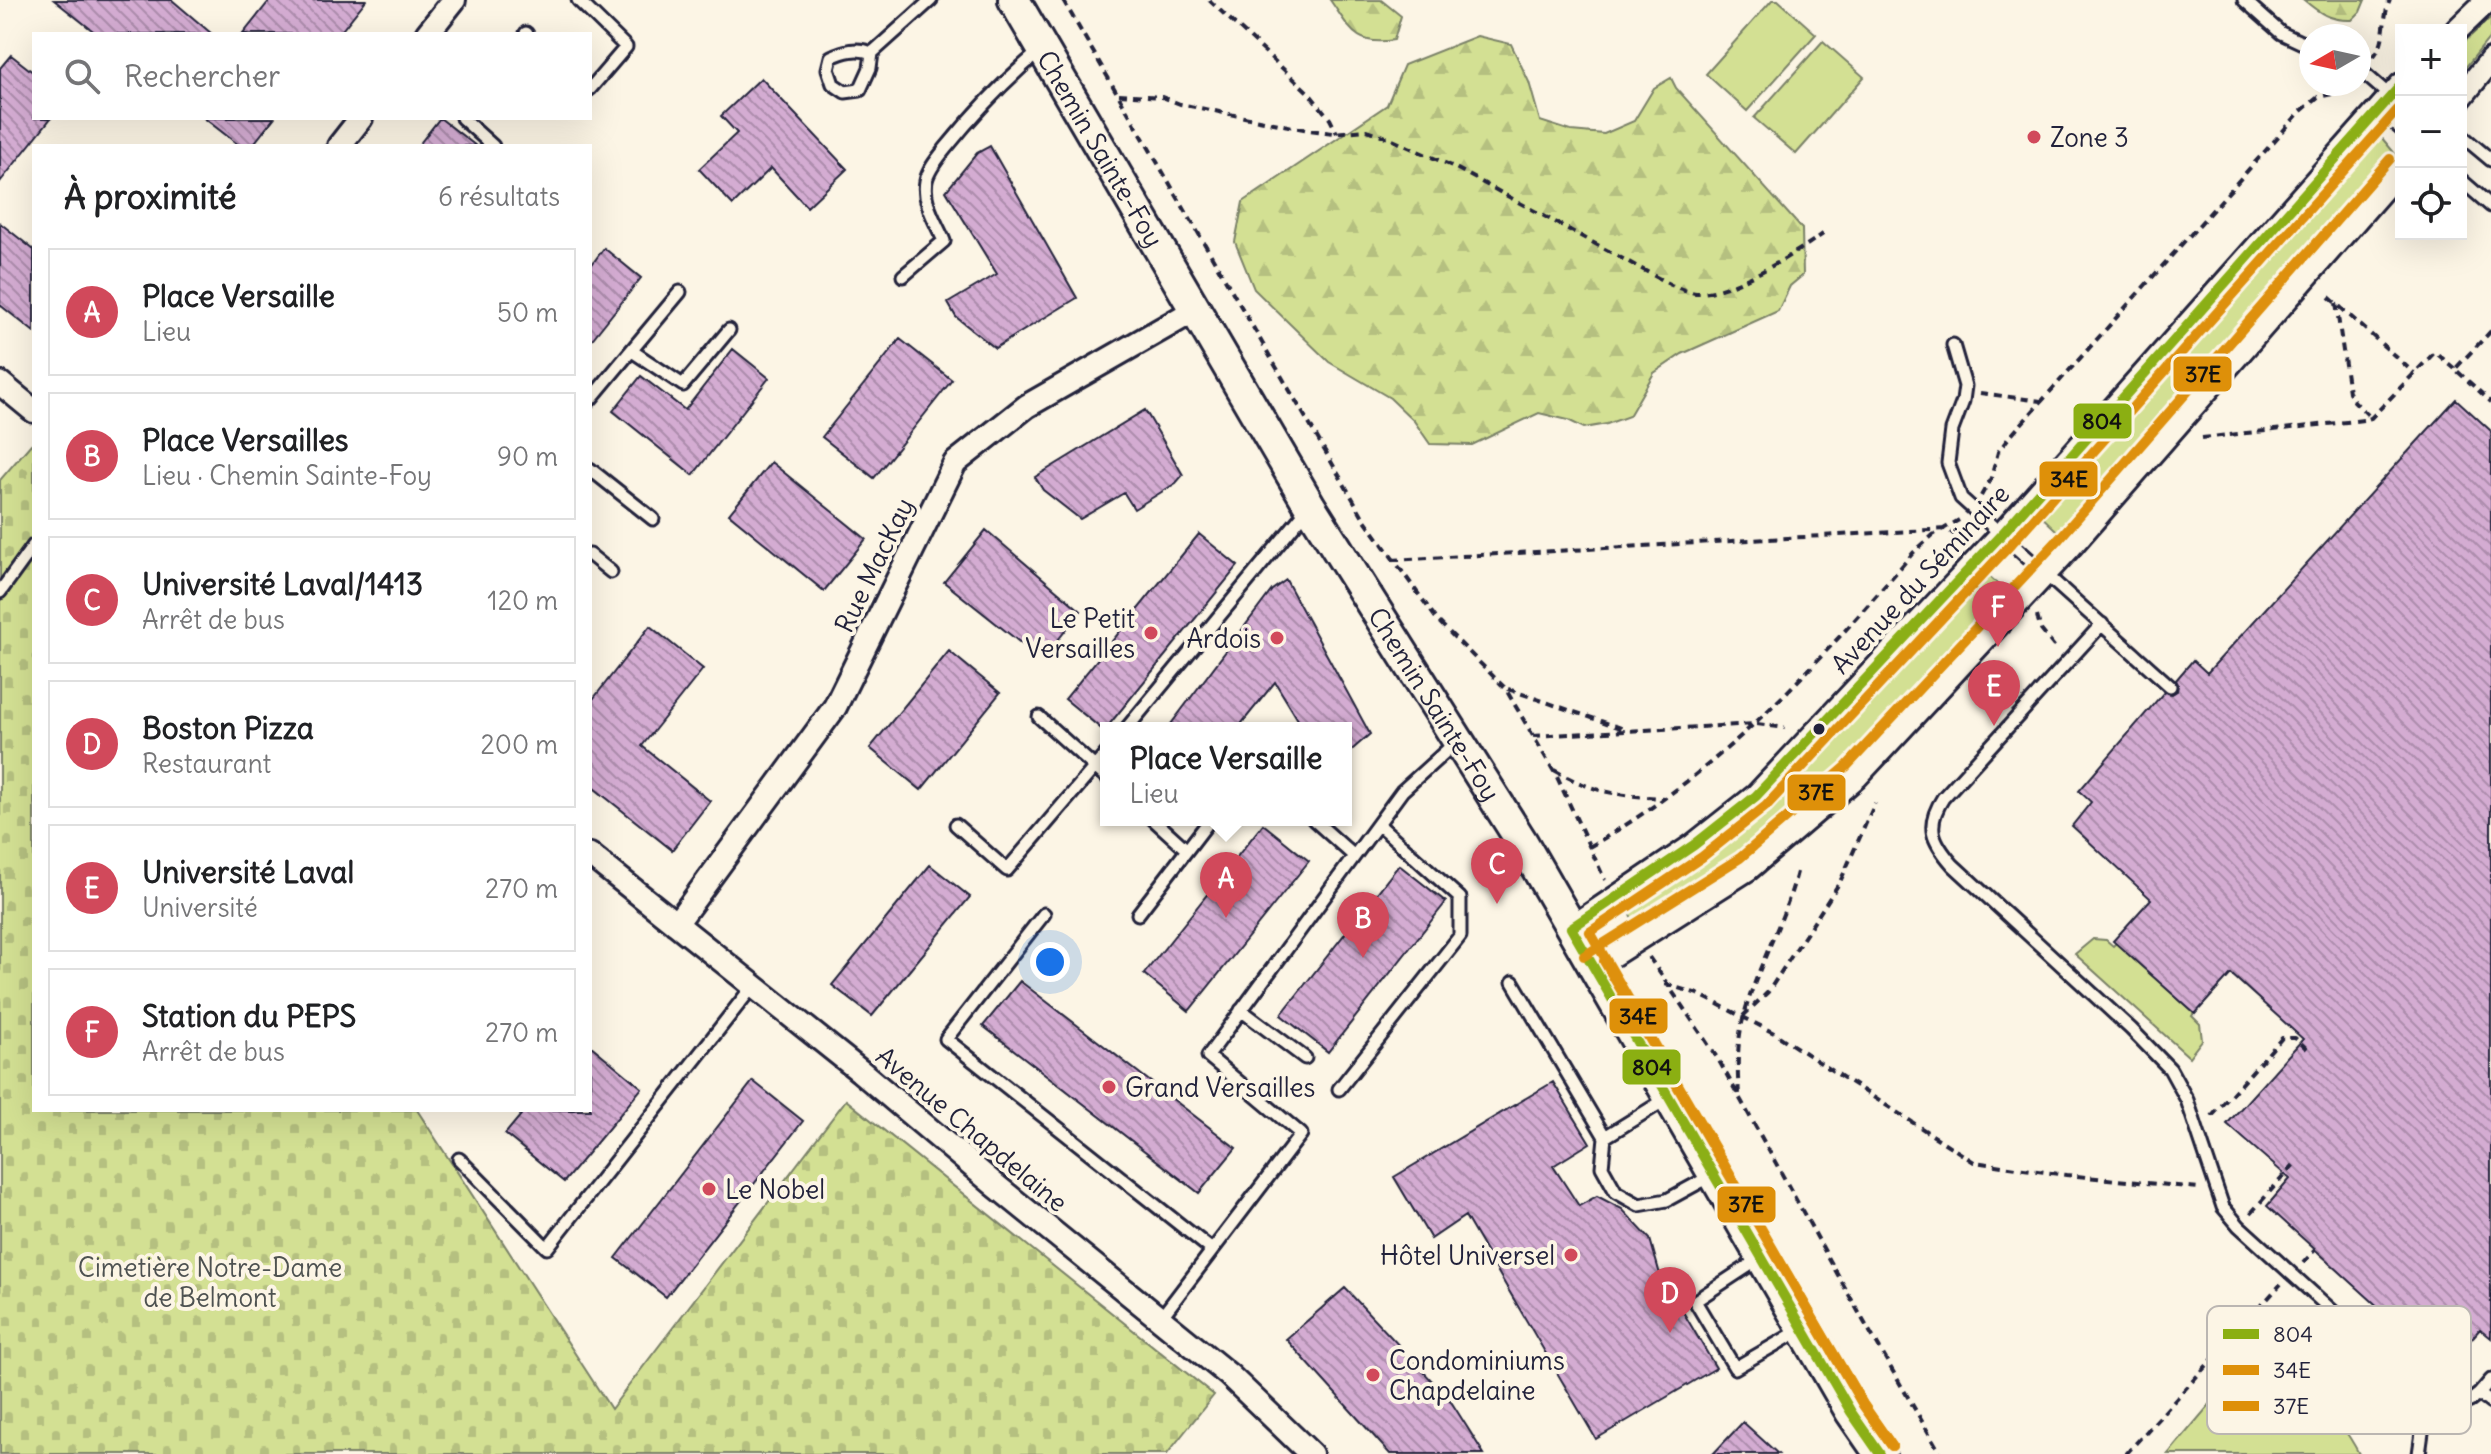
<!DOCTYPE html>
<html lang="fr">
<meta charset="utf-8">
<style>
body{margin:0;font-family:Delius,sans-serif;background:#f6f6f6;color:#202124}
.controls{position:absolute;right:24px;top:24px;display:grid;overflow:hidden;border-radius:0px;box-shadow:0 8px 32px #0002}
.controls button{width:72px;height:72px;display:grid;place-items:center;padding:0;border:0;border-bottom:2px solid #e0e0e0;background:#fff;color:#202124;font:40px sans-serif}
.compass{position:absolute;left:2299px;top:24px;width:72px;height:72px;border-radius:50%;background:#fff;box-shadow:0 8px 32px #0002;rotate:261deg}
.you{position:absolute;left:1050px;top:962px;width:28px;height:28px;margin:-20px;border:6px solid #fff;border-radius:50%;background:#1a73e8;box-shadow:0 0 0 12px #1a73e833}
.badge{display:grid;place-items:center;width:52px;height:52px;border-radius:50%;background:#d1495b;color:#fff;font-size:26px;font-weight:700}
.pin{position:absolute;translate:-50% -66px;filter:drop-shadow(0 2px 4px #0008)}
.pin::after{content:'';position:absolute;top:42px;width:28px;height:24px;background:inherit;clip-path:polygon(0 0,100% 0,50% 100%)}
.popup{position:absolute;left:1100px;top:722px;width:252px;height:104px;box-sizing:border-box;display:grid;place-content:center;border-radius:0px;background:#fff;filter:drop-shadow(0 2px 6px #0005);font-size:26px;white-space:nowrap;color:#757577}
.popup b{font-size:30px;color:#202124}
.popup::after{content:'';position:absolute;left:50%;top:100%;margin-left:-16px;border:16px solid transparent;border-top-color:#fff}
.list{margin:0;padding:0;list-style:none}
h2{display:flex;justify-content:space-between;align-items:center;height:104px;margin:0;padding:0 32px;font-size:34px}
h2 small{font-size:26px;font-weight:400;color:#757577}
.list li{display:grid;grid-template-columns:52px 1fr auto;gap:24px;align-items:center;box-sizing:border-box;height:128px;margin:0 16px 16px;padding:0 16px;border:2px solid #e0e0e0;border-radius:0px}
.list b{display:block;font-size:30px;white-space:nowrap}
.list p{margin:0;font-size:26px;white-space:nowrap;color:#757577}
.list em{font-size:26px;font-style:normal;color:#757577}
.icon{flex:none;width:44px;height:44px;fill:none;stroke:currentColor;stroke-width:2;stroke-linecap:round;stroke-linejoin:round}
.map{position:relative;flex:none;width:2491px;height:1454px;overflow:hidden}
.search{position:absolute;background:#fff;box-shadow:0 8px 32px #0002;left:32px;top:32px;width:560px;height:88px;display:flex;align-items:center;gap:20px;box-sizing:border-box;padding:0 28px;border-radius:0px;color:#757577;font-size:30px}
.panel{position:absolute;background:#fff;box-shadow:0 8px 32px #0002;left:32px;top:144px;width:560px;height:968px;border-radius:0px}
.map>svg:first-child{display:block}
.green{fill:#d3e093;stroke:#7a8167;stroke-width:2}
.forest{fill:url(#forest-firs);stroke:#7a8167;stroke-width:2}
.cemetery{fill:url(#cemetery-stones);stroke:#7a8167;stroke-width:2}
.building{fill:url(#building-back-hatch);stroke:#22223b;stroke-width:2}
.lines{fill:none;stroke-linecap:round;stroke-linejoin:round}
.service-casing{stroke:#22223b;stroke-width:17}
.minor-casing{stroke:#22223b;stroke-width:28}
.secondary-casing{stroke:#22223b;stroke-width:36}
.path{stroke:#22223b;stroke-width:4;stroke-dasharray:8 6;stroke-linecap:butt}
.service{stroke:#fcf5e5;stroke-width:11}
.minor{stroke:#fcf5e5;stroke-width:22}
.secondary{stroke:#fcf5e5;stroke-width:30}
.bus-1-casing{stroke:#fcf5e5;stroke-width:16}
.bus-2-casing{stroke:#fcf5e5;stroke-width:16}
.bus-3-casing{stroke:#fcf5e5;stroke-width:16}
.bus-1{stroke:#8baf12;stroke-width:10}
.bus-2{stroke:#de9009;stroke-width:10}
.bus-3{stroke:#de9009;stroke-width:10}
.poi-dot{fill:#d1495b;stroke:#fcf5e5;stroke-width:3}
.bus-dot{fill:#22223b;stroke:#fcf5e5;stroke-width:3}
.labels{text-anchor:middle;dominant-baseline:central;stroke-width:8;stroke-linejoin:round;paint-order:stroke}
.poi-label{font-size:26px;fill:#22223b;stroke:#fcf5e5;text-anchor:start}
.street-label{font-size:26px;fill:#22223b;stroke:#fcf5e5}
.park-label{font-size:26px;fill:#4e5251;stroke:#fcf5e5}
.key{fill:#fcf5e5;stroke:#bbb6b2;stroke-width:2}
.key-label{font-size:22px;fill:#22223b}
.line-badge{stroke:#fcf5e5;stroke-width:3}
.pale-badge-label{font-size:22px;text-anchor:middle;font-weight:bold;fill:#111}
</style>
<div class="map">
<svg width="2491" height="1454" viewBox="0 0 2491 1454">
<defs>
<pattern id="forest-firs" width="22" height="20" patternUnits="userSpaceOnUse" patternTransform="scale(2)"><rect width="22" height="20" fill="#d3e093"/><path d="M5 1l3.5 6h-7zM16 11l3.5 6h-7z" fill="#b5c080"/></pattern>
<pattern id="cemetery-stones" width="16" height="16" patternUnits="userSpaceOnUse" patternTransform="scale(2)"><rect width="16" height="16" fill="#d3e093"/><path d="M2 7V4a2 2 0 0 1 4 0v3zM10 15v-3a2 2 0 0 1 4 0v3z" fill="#b5c080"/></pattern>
<pattern id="building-back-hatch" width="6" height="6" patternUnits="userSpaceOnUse" patternTransform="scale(2)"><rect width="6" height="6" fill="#d4acd2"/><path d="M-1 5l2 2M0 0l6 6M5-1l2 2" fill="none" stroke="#ac8cac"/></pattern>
</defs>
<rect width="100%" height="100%" fill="#fcf5e5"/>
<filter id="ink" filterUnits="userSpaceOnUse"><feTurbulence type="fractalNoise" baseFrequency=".0125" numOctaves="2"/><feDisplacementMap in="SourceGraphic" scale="16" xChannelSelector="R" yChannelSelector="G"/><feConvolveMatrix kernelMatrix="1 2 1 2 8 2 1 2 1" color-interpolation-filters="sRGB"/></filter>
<g filter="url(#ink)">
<path class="green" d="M1772,0H1778L1816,34L1747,111L1706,74Z
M2491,17V36L2461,73V45Z
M1823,41L1864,77L1796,154L1754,118Z
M2381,137L2397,156L2194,386L2081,511L2058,532L2038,513L2338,178Z
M1990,577L2007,592C1932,671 1862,759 1777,828C1733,865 1684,894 1635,923L1626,908C1694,861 1761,811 1821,752C1878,695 1924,625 1990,577Z
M2093,939L2106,940L2113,946L2116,943L2194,1013L2192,1016L2200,1024L2202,1040L2189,1057L2075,954Z
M2255,1351C2297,1380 2336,1408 2359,1454H2168Z"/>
<path class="forest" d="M1330,0H1381L1401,16L1394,40C1355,47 1350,28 1330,0Z
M2304,0H2365L2360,12L2352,20C2331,21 2319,13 2304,0Z
M1477,36L1511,44L1529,82L1540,121L1571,131L1604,134L1634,121L1654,88L1671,78L1676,88L1802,229L1803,275L1790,286L1778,311L1682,354L1654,373L1629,416L1607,424L1584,428L1568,420L1539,413L1472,445L1430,444L1414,421L1390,398L1329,362L1254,289L1235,242L1243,202L1387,105L1404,65Z"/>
<path class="cemetery" d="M31,444L34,447V1110H417L611,1409L846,1100L1214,1395L1167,1454H0V480Z"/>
<path class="building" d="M54,0H172L212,34H97Z
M270,0H366L339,34H243Z
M11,55L34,73V118H51L0,182V68Z
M761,78L847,169L807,207L771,168L733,205L699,169L737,133L721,116Z
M204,118H274L252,146H240Z
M440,118L476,146H418Z
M990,146L1077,298L995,348L956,317L948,303L997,274L946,191L977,153Z
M0,223L34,250V332L0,305Z
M604,248L641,278L590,342V267Z
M900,339L952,380L874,478L822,437Z
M733,349L769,378L693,475L613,411L641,376L685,410Z
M2456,399L2491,431V1338L2480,1329L2446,1368L2267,1206L2290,1179L2227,1124L2303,1039L2231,974L2195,1014L2113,941L2151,899L2072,826L2091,802L2079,791L2164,692L2172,694L2177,691L2178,684L2176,680L2193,660L2207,673Z
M1145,410L1183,475L1176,483L1134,509L1124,493L1080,519L1043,490L1035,477Z
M771,462L866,539L824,591L729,514Z
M986,530L1081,611L1042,660L944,582Z
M1199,534L1238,566L1104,731L1065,699Z
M1286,580L1370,734L1346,755V728H1303L1275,682L1238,728H1168L1272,590Z
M650,626L703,669L642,746L710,801L672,850L590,785V703Z
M949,651L1000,693L921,790L870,748Z
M1263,824L1309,861L1189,1011L1144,974Z
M930,865L970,897L872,1016L832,985Z
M1399,865L1446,902L1328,1052L1281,1015Z
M1020,981L1236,1148L1199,1193L983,1026Z
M590,1045L642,1088L564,1182L505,1134L525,1110H590Z
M753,1081L803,1121L666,1297L616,1258Z
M1553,1082L1590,1143L1553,1166L1579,1206L1597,1196L1622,1209L1650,1239L1659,1271L1716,1368L1596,1439L1465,1216L1431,1239L1394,1177Z
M1345,1288L1450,1400L1484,1454H1390L1286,1339Z
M1743,1422L1778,1454H1713Z"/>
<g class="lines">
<defs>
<path id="service" d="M578,0L626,47L590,89
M2244,0L2281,33L2311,47
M526,33L527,34
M872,53C857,47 844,51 831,57L828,69L833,84L845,92L860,90L870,68L872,53L931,0
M2359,69L2390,96
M2379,110L2401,129
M462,118L493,146
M2461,135L2491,160
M2461,180L2491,206
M903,276L944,241C936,222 922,202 926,181C928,170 938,158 945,149C975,112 1005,80 1041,50
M1953,345L1965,386L1963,401L1952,430L1948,463L1961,498L2170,686
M632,351L683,385L729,330
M590,400L680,292
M590,469L653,519
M590,555L611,572
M0,592L34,545
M2102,624L1943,798C1925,826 1932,841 1953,865L2131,1029L2170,1069L2187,1100L2223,1207L2239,1226L2427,1397L2450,1407L2470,1401L2479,1394L2491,1403
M1039,717L1106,777
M1127,728L1310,506
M1154,820L1187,850
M1314,820L1354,856
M956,825L1007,870L1106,754
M1044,914L946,1039L1212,1250
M1138,914L1210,820
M1513,982L1605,1137L1602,1167L1616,1192L1639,1205L1667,1200L1711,1176
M1241,1010L1305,1058
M1339,1089L1460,936V898L1378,824
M1605,1137L1668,1098
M459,1159L547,1248L753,986
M1762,1257L1695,1301L1735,1368L1802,1329
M1160,1319L1301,1134L1208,1056L1402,791L1456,742
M2479,1394L2491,1380
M2419,1454L2427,1397"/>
<path id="minor" d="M2457,30L2488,0
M427,34L454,0
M2461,97L2491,60
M339,146L361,118
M0,383L34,411
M590,855L860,1071L995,1185L1229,1375L1311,1454
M676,924L835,707L955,463L1027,406L1195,310
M1571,928L1694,845L1756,796L2002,534L2401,85
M1592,968L1748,869L1856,777L2069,548L2401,168"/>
<g id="secondary">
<path id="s1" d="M1014,0L1310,506L1522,842L1851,1412L1880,1454"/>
</g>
</defs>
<use href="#service" class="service-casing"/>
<use href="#minor" class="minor-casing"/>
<use href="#secondary" class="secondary-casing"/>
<path class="path" d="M1063,0L1365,520L1438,621L1505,688L1556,775L1605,880
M1209,0L1309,93L1330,119L1337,133
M2373,57C2388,40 2381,20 2390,0
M1119,94L1162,97L1180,104L1308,130L1334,133L1367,130L1379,134L1452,166L1671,285C1679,288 1688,292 1696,293C1729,295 1796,253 1823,234
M2329,297L2414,373
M2336,303L2349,392L2354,401L2371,418
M2491,331L2455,369L2491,402
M1980,393L2041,401
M2202,438L2364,420L2371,418L2435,352L2455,369
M1981,496L1991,478L1998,452L2007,440L2300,112L2318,97L2341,92L2350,84
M1392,560L1947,529L1964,542
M2037,616L2041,630L2056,649
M1508,689L1624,729
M1533,736L1757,724L1785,728
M1554,770C1597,794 1616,795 1664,798
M1589,847C1720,773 1816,666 1913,553L1933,535L1959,520
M1649,957L1718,1059L1863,1320L1941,1454
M1665,984L1698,994L1774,1033L1974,1162L2066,1175L2198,1188
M1743,1016L1768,992L1840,882L1875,803
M1739,1094C1737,1069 1737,1043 1743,1019C1756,968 1784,923 1797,872
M2212,1116L2282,1038H2295L2308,1050
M2251,1213L2297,1161
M2303,1263L2315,1250
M2390,1341L2402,1328
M2413,1362L2425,1349
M2126,1454L2281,1284"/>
<use href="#service" class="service"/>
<use href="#minor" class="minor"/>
<use href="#secondary" class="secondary"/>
<defs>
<path id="bus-1" d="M1880,1454L1851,1412L1571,928L1694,845L1756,796L2002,534L2401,85"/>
<path id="bus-2" d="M1892,1446L1863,1405L1590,932L1702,857L1766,806L2012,543L2401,106"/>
<path id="bus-3" d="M1584,956L1740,858L1846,767L2059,539L2390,159
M1604,961L1863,1404L1892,1446"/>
</defs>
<use href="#bus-1" class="bus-1-casing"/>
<use href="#bus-2" class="bus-2-casing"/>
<use href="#bus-3" class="bus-3-casing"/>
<use href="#bus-1" class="bus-1"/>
<use href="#bus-2" class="bus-2"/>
<use href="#bus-3" class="bus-3"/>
</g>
</g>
<g class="poi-dot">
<circle cx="2034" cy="137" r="8"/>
<circle cx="1151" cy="633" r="8"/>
<circle cx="1277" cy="638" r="8"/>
<circle cx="1109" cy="1087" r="8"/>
<circle cx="709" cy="1189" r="8"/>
<circle cx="1571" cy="1255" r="8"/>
<circle cx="1373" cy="1375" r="8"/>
</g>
<circle class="bus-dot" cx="1819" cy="729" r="7"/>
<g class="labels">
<g class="poi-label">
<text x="2050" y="137">Zone 3</text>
<text x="1135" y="618" text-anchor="end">Le Petit<tspan x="1135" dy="30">Versailles</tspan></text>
<text x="1261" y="638" text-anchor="end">Ardois</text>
<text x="1125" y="1087">Grand Versailles</text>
<text x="725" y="1189">Le Nobel</text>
<text x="1555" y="1255" text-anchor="end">Hôtel Universel</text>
<text x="1389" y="1360">Condominiums<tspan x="1389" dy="30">Chapdelaine</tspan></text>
</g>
<g class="street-label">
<text stroke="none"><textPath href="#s1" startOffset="172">Chemin Sainte-Foy</textPath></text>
<text transform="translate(874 565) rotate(-64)">Rue MacKay</text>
<text transform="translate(1920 579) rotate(-47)">Avenue du Séminaire</text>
<text stroke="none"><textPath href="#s1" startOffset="820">Chemin Sainte-Foy</textPath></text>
<text transform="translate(972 1129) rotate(40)">Avenue Chapdelaine</text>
</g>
<g class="park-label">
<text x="210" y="1267">Cimetière Notre-Dame<tspan x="210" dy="30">de Belmont</tspan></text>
</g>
</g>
<rect x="2207" y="1306" width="264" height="128" rx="12" class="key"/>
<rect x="2223" y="1329" width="36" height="10" fill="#8baf12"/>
<rect x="2223" y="1365" width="36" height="10" fill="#de9009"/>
<rect x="2223" y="1401" width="36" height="10" fill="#de9009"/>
<g class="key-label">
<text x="2273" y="1342">804</text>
<text x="2273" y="1378">34E</text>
<text x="2273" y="1414">37E</text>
</g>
<g class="line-badge">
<rect x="2172" y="355" width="61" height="38" rx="8" fill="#de9009"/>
<rect x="2072" y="402" width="61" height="38" rx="8" fill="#8baf12"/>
<rect x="2038" y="460" width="61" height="38" rx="8" fill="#de9009"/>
<rect x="1786" y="773" width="61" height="39" rx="8" fill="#de9009"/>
<rect x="1608" y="997" width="61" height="38" rx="8" fill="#de9009"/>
<rect x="1621" y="1048" width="61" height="38" rx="8" fill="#8baf12"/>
<rect x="1716" y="1185" width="61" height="39" rx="8" fill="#de9009"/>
</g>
<g class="pale-badge-label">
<text x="2203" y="382">37E</text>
<text x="2102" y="429">804</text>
<text x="2069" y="487">34E</text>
<text x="1816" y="800">37E</text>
<text x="1638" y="1024">34E</text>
<text x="1652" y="1075">804</text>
<text x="1746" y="1212">37E</text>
</g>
</svg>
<div class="controls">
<button>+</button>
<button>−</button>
<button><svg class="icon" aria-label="locate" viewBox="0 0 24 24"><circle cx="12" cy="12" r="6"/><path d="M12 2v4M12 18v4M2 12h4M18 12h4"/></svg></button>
</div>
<svg class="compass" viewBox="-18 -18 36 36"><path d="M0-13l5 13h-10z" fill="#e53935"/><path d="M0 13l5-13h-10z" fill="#757577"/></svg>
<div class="you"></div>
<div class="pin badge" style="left:1226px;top:918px">A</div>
<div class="popup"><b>Place Versaille</b>Lieu</div>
<div class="pin badge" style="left:1363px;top:958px">B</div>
<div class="pin badge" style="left:1497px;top:904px">C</div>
<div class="pin badge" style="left:1670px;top:1333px">D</div>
<div class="pin badge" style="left:1994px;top:726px">E</div>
<div class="pin badge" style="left:1998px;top:647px">F</div>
<div class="search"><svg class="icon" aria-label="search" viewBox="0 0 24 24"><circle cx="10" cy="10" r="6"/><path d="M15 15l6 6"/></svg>Rechercher</div>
<section class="panel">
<h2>À proximité<small>6 résultats</small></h2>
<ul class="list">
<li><span class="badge">A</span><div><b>Place Versaille</b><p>Lieu</p></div><em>50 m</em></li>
<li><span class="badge">B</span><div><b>Place Versailles</b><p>Lieu · Chemin Sainte-Foy</p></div><em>90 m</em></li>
<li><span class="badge">C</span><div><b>Université Laval/1413</b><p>Arrêt de bus</p></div><em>120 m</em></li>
<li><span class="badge">D</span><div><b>Boston Pizza</b><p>Restaurant</p></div><em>200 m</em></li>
<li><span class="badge">E</span><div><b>Université Laval</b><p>Université</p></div><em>270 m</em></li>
<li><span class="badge">F</span><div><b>Station du PEPS</b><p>Arrêt de bus</p></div><em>270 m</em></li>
</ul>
</section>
</div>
